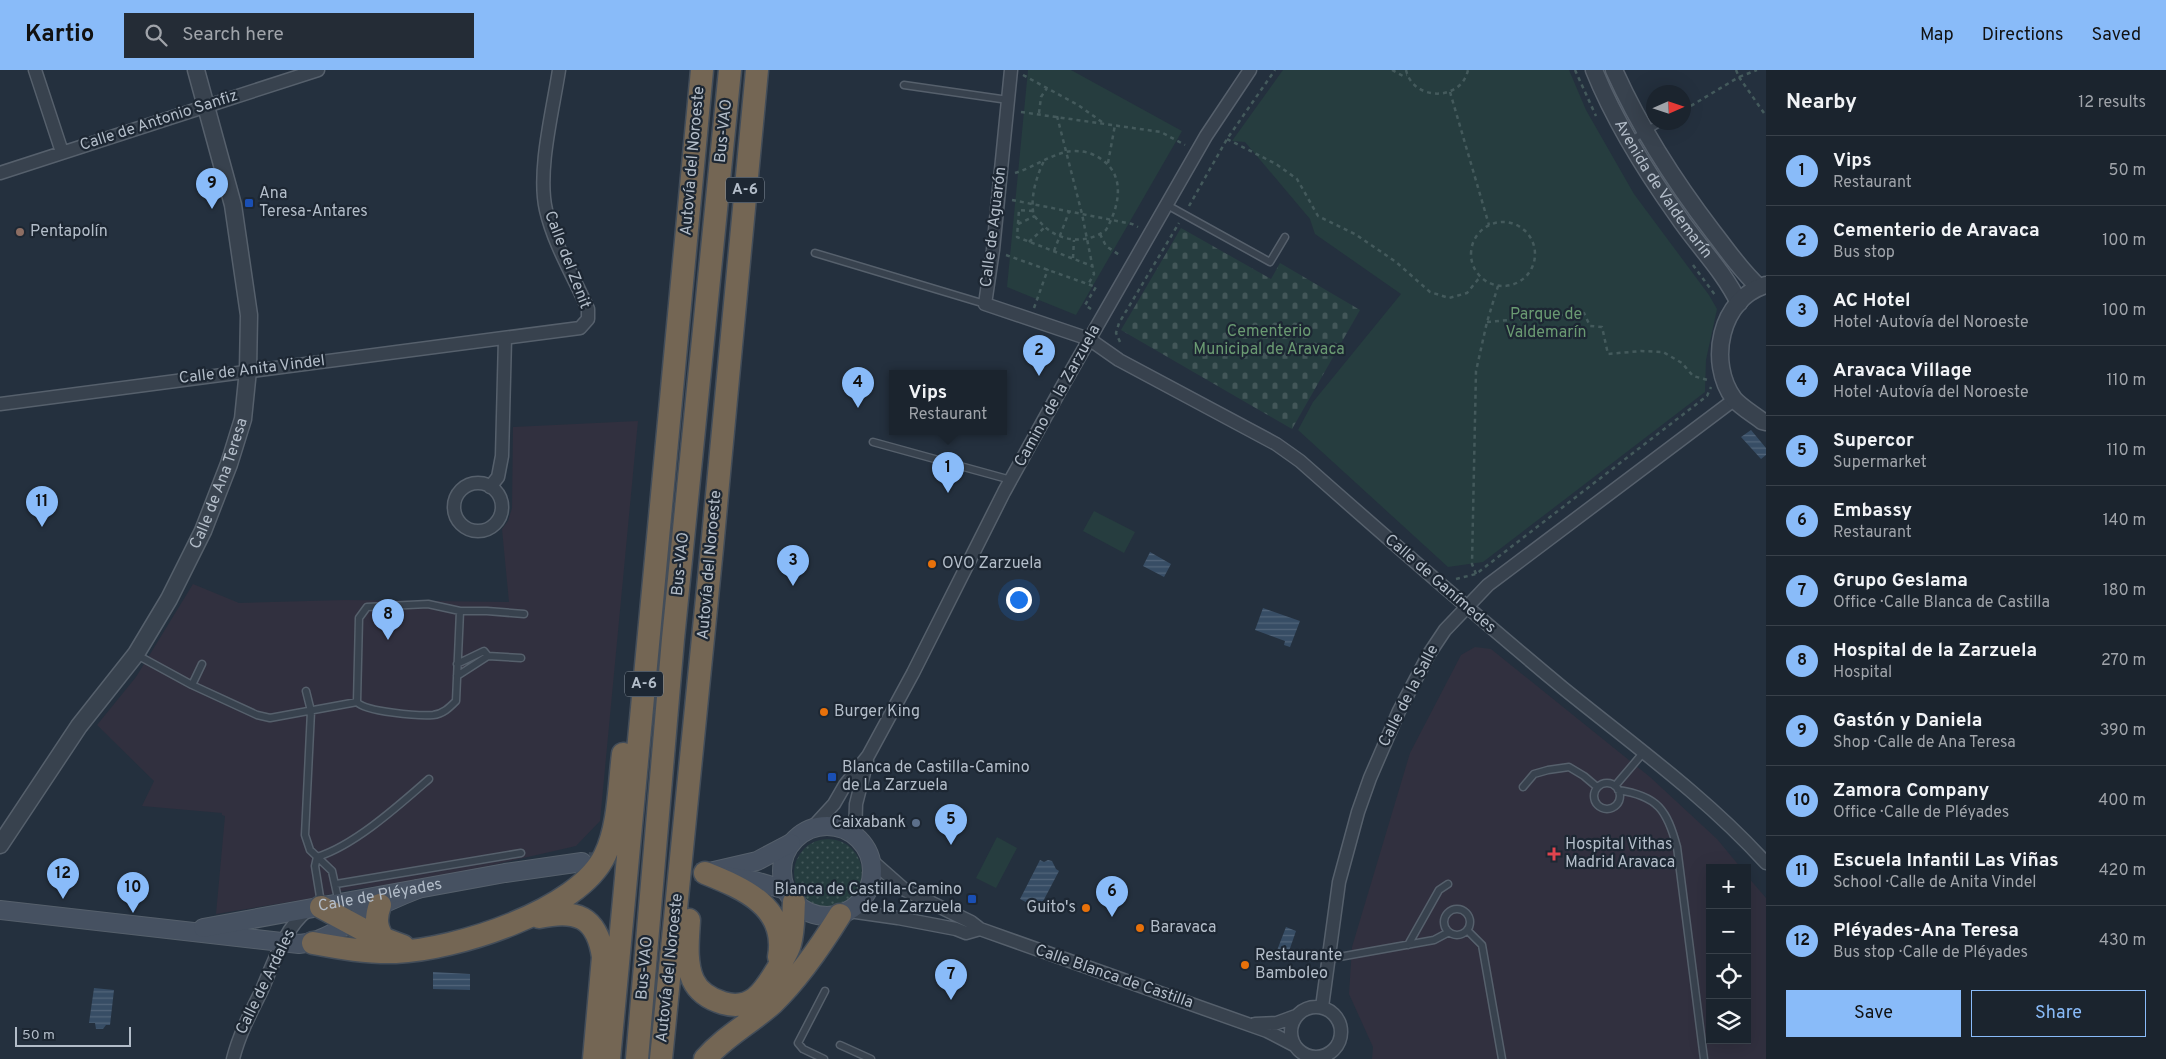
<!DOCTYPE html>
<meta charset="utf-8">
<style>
body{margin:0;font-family:Overpass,sans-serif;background:#242c36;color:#f1f3f6}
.controls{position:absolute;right:15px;bottom:15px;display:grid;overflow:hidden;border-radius:0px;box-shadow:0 5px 20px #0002}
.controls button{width:45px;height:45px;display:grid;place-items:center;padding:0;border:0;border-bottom:1px solid #39414a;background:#1b242e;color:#f1f3f6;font:25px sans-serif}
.compass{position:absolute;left:1646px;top:15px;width:45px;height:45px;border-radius:50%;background:#1b242e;box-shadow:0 5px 20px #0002;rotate:87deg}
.scale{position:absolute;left:15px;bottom:12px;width:116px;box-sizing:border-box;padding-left:5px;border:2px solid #b3bdc9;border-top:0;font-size:14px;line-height:18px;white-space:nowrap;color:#b3bdc9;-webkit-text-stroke:4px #1d2733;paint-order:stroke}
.you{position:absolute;left:1018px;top:529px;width:18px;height:18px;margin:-12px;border:4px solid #fff;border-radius:50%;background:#1a73e8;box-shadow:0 0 0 8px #1a73e833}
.badge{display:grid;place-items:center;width:32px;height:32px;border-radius:50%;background:#89bbf9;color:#111;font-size:16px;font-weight:700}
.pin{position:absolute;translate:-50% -41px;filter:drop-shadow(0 1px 2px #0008)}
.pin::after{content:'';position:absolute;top:26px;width:18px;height:15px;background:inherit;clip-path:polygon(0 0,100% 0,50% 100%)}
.popup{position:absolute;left:889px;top:300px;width:118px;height:65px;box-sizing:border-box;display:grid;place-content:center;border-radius:0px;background:#1b242e;filter:drop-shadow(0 1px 4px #0005);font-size:16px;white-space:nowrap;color:#a0a4aa}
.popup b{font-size:19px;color:#f1f3f6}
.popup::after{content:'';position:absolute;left:50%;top:100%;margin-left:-10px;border:10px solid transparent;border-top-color:#1b242e}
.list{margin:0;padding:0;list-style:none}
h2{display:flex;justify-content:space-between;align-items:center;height:65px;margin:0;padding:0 20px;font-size:21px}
h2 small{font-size:16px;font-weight:400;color:#a0a4aa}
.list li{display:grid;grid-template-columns:32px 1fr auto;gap:15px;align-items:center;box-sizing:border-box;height:70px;padding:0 20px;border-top:1px solid #39414a}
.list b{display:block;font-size:19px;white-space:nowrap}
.list p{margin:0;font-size:16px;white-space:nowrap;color:#a0a4aa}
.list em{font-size:16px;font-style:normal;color:#a0a4aa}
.actions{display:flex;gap:10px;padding:15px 20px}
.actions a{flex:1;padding:11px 0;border:1px solid #89bbf9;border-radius:0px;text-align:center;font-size:18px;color:#89bbf9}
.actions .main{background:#89bbf9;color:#111}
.icon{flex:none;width:28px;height:28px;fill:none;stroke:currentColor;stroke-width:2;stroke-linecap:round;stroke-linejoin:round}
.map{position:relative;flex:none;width:1766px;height:989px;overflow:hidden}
header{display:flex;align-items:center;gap:30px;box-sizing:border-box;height:70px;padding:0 25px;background:#89bbf9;color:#111}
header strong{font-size:24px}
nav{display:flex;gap:28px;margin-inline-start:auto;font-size:18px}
.search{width:350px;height:45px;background:#242c36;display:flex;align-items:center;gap:12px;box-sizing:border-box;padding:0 18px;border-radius:0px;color:#a0a4aa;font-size:19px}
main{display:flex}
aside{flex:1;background:#1b242e}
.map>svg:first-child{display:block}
.medical{fill:#31303f}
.grass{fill:url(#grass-dots)}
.cemetery{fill:url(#cemetery-stones)}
.green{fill:#263d3f}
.water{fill:url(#water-rules)}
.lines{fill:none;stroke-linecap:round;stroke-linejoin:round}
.secondary-tunnel{stroke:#394553;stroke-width:18;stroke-dasharray:18 9;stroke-linecap:butt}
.service-casing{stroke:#56606c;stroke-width:9}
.minor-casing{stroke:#56606c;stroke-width:15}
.tertiary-casing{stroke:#56606c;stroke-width:19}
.secondary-casing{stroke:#56606c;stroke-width:20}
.motorway-casing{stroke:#434d59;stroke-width:25}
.path{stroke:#445a5c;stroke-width:2.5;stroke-dasharray:4 4;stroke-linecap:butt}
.service{stroke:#38424e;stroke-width:6}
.minor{stroke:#38424e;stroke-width:12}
.tertiary{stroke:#38424e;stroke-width:16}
.secondary{stroke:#465161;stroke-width:18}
.motorway{stroke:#746654;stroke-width:22}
.transit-dot{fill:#1a4fb4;stroke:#1d2733;stroke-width:2}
.education-dot{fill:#8d6e63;stroke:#1d2733;stroke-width:2}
.food-dot{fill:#e8710a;stroke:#1d2733;stroke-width:2}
.service-dot{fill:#5c6f8a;stroke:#1d2733;stroke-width:2}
.health-dot{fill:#e0444e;stroke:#1d2733;stroke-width:2}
.labels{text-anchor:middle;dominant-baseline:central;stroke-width:4.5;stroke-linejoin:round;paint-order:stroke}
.shield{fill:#1d2733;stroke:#86909c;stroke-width:1}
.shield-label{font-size:15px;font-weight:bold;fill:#b3bdc9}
.street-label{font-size:16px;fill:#b3bdc9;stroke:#1d2733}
.poi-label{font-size:16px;fill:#b3bdc9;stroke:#1d2733;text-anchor:start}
.park-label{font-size:16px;fill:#6a9a72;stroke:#1d2733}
</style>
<header>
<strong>Kartio</strong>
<div class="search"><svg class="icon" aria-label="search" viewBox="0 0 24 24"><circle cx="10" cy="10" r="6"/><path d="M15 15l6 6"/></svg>Search here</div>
<nav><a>Map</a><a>Directions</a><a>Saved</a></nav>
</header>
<main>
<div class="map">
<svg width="1766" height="989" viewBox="0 0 1766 989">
<defs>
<pattern id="grass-dots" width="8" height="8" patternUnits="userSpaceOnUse" patternTransform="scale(1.25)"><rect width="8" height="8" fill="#263d3f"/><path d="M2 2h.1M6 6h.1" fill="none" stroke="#435759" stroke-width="1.8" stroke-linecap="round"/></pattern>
<pattern id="cemetery-stones" width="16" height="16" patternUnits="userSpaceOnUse" patternTransform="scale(1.25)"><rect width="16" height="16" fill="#263d3f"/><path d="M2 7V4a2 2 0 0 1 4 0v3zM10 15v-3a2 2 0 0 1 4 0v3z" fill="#435759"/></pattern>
<pattern id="water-rules" width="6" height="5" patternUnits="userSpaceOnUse" patternTransform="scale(1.25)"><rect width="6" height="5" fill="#374d65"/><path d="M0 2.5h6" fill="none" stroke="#52657a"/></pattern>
</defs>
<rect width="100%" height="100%" fill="#24303e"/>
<path class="medical" d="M638,351L600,751L576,776L445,806L337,822L320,827L216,844L225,746L222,745V743L142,736L154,711L97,655L136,607L193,514L239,533L345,530L509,532L502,459L508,451L512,438L513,357Z
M1475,577L1491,579L1650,707L1717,769L1741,798H1710V970H1747V806L1766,828V989H1372L1373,977L1349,924L1352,877L1410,683L1461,585Z"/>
<path class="grass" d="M794 803a34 34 0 1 1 68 0a34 34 0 1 1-68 0Z"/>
<path class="cemetery" d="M1181,158L1271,209L1280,193L1360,240L1292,359L1121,260Z"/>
<path class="green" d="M1028,0H1071L1182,61L1076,245L1007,217Z
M1283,0H1569L1586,40L1634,124L1709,225L1717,239L1706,290L1705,322L1483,492L1448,497L1298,360L1313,332L1401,224L1315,164L1310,149L1245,72L1232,71Z
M1094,441L1135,462L1124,483L1083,461Z
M997,767L1017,778L996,818L976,808Z"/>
<path class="water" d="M1751,360L1766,378V385L1761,389L1741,367Z
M1150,482L1171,494L1164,507L1143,496Z
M1263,538L1300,551L1290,577L1284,575L1285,571L1255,560Z
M1040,790L1044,792L1048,790L1052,791L1056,799L1059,801L1039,839L1020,829Z
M1286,857L1296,861L1287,887L1276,883Z
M433,902L470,904V920L433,919Z
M94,918L114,920L110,955H106L103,959H96L95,953H89Z"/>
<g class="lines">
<path class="secondary-tunnel" d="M588,791L705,803"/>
<defs>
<path id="service" d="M904,15L1008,30
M1630,71L1661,52
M1167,135L1270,192L1285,167
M815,183L985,234
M873,372L1011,410
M460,541H487L524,544
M137,585L192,615L257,645L270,648L357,632C365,642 420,646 433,645C443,644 449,638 456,631L460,541L428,534L367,537L359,548L357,632
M457,594L484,581L488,586
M457,606L488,586L521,588
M192,615L202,594
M306,621L311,641L305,765L310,780L332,801L339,833
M1594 726a13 13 0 1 1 26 0a13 13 0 1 1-26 0Z
M1615,716L1643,683
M1523,717L1534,704L1548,700L1569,697L1584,706L1597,717
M1618,720C1658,726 1667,740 1677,777L1704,989
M317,787C355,775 398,736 429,709
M317,787L315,796L321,833
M336,814L521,783
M1444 852a13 13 0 1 1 26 0a13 13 0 1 1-26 0Z
M1467,860L1482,875L1502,989
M1408,875L1439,820L1448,814
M1328,889L1434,870L1449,862
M840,975L871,989
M824,989L803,979L798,973L825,921"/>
<path id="minor" d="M35,0L62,82
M1011,0L993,180L985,234L1089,269L1119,290L1276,374L1300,391C1387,468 1474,544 1563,618C1632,674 1706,727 1766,793
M0,103L318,0
M0,334L580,258L588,249V239C574,207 554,175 546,140C537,101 553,40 559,0
M454 437a24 24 0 1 1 48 0a24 24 0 1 1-48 0Z
M490,417L498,407L502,386L505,268
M812,758L834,734L845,715L868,686L913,603L1004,422L1062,317L1206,66L1250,0
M855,765L856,734L867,691
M871,790L905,820L971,852L980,859L1267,961L1294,975
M849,841L898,848L956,859L966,863L980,859
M1291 962a25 25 0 1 1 50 0a25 25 0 1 1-50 0Z
M1322,937L1339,812L1358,742L1370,708L1399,641L1429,584L1445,560L1488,515L1735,329
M1255,954L1277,953L1296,946
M233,989C239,965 250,944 261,922C273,895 284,858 308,840"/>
<g id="tertiary">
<path id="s1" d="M1594,0C1615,52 1645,100 1677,145C1697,175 1723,200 1739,233"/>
<path d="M1614,0C1640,58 1674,111 1713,162C1728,181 1741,201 1759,217"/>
<path d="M1766,215C1720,228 1707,293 1734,329C1741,337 1753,344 1762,351L1766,352"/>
<path id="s2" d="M0,775L79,656L136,584L169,529L203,461L229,394L243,349L248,300L249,245L233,135L196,0"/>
</g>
<g id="secondary">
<circle cx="827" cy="801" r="45"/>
<path d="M705,803L757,791L791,773"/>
<path d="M725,806L755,811L786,820"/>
<path d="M0,840L299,874C325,872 343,856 365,843C382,834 400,826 418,819"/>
<path id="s3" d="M203,858L505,803L582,792"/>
</g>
<path id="motorway" d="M705,803C742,818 788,836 779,887
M380,835C375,849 376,859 385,871
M321,837L371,864L403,876
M539,847C576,839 597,846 603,887L594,989
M689,850C688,869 685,892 693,910C699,923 710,929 723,933C753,942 765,919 778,898C782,890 788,882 790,874C794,860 793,845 794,832
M313,873C340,878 368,883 396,882C454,880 579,841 605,785C619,757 619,715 623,684
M609,989L702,0
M637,989L673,569L730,0
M661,989L712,478L757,0
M705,989C725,966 751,953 773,933C798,909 822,874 840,845"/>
</defs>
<use href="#service" class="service-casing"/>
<use href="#minor" class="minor-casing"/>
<use href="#tertiary" class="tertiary-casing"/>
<use href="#secondary" class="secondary-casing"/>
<use href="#motorway" class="motorway-casing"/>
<path class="path" d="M1392,0L1403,6L1407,5
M1406,0C1413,31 1461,32 1468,0
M1575,0L1596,46
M1736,0L1739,7L1757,0
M1023,5L1078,35L1102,52
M1450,22L1489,155
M1684,40L1739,7L1766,46
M1021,42L1161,62L1185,75
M1039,43L1041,27L1047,18
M1057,46L1082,144L1094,204L1089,213
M1227,69L1276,94L1297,109L1318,146L1355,164L1396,192L1430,222L1449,228L1467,223L1480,207
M1108,93L1115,55
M1015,103C1032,98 1048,86 1066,82C1075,80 1087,81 1096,86C1127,102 1120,135 1106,160C1086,175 1058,172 1041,153C1038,150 1033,146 1033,141C1031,124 1037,105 1044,91
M1012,130L1132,154L1138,157
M1189,136L1227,69L1275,0
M1033,141L1019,140L1017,167L1092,196
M1471 184a32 32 0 1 1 64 0a32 32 0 1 1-64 0Z
M1018,154L1035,146
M1100,164L1106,176L1121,186
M1029,172L1045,157
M1054,181L1069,142
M1006,185L1096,217L1085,235L1091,239
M1073,188L1074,170
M1693,195L1715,225
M1034,238L1048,199
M1487,252L1584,243L1590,256L1602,257L1608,284L1641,281L1663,282L1682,293L1693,306L1708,310
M1120,272L1116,263L1119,253L1179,153
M1476,504L1472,494L1476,301L1487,252L1498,216
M1456,509L1476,504L1707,326L1711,317"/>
<use href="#service" class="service"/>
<use href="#minor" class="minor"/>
<use href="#tertiary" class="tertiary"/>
<use href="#secondary" class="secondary"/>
<use href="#motorway" class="motorway"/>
</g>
<g class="transit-dot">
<rect x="244" y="128" width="10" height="10" rx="2.5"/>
<rect x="827" y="702" width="10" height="10" rx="2.5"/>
<rect x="967" y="824" width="10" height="10" rx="2.5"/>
</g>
<circle class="education-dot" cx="20" cy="162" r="5"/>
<g class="food-dot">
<circle cx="932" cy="494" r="5"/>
<circle cx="824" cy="642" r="5"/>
<circle cx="1086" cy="838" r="5"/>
<circle cx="1140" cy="858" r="5"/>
<circle cx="1245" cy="895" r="5"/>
</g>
<circle class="service-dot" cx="916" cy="753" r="5"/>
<path class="health-dot" d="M1551.5 776.5h5v5h5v5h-5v5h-5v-5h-5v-5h5z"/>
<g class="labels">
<g class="shield">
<rect x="726" y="107.5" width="38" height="25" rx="4"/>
<rect x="625" y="601.5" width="38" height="25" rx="4"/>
</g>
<g class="shield-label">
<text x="745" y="120">A-6</text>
<text x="644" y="614">A-6</text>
</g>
<g class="street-label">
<text transform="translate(159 51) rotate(-18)">Calle de Antonio Sanfiz</text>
<text transform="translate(724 61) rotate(-84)">Bus-VAO</text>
<text transform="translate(693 91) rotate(-85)">Autovía del Noroeste</text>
<text stroke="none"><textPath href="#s1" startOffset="138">Avenida de Valdemarín</textPath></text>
<text transform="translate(994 157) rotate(-83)">Calle de Aguarón</text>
<text transform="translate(567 190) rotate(69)">Calle del Zenit</text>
<text transform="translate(252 300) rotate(-7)">Calle de Anita Vindel</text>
<text transform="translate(1058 326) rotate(-61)">Camino de la Zarzuela</text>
<text stroke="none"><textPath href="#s2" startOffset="425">Calle de Ana Teresa</textPath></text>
<text transform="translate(681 494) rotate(-84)">Bus-VAO</text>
<text transform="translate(710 495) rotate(-85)">Autovía del Noroeste</text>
<text transform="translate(1440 514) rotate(41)">Calle de Ganímedes</text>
<text transform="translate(1409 626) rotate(-63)">Calle de la Salle</text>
<text stroke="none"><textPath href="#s3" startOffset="180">Calle de Pléyades</textPath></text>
<text transform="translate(645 898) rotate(-85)">Bus-VAO</text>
<text transform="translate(670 898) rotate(-84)">Autovía del Noroeste</text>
<text transform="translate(1114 907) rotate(19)">Calle Blanca de Castilla</text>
<text transform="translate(266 912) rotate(-64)">Calle de Ardales</text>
</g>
<g class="poi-label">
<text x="259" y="124">Ana<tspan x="259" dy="18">Teresa-Antares</tspan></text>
<text x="30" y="162">Pentapolín</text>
<text x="942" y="494">OVO Zarzuela</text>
<text x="834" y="642">Burger King</text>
<text x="842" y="698">Blanca de Castilla-Camino<tspan x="842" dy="18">de La Zarzuela</tspan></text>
<text x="906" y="753" text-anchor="end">Caixabank</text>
<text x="1565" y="775">Hospital Vithas<tspan x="1565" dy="18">Madrid Aravaca</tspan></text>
<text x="962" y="820" text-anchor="end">Blanca de Castilla-Camino<tspan x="962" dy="18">de la Zarzuela</tspan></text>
<text x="1076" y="838" text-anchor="end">Guito's</text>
<text x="1150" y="858">Baravaca</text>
<text x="1255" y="886">Restaurante<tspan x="1255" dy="18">Bamboleo</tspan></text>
</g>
<g class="park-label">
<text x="1546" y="245">Parque de<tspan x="1546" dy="18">Valdemarín</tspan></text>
<text x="1269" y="262">Cementerio<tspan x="1269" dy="18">Municipal de Aravaca</tspan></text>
</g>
</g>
</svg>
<div class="controls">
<button>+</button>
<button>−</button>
<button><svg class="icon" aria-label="locate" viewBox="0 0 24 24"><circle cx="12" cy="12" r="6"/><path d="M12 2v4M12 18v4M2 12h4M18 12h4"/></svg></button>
<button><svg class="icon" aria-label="layers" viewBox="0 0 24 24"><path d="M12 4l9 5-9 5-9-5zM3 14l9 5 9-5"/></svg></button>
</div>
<svg class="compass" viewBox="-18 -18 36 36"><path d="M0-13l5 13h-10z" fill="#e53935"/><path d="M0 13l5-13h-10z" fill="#a0a4aa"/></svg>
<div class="scale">50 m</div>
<div class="you"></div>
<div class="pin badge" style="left:948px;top:423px">1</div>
<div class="popup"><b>Vips</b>Restaurant</div>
<div class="pin badge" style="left:1039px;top:306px">2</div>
<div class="pin badge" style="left:793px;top:516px">3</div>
<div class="pin badge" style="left:858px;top:338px">4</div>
<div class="pin badge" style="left:951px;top:775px">5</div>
<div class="pin badge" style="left:1112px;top:847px">6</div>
<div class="pin badge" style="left:951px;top:930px">7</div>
<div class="pin badge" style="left:388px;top:570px">8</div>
<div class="pin badge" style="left:212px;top:139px">9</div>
<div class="pin badge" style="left:133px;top:843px">10</div>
<div class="pin badge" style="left:42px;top:457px">11</div>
<div class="pin badge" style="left:63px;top:829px">12</div>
</div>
<aside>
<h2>Nearby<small>12 results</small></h2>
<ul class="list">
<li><span class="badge">1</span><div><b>Vips</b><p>Restaurant</p></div><em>50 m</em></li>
<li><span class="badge">2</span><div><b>Cementerio de Aravaca</b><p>Bus stop</p></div><em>100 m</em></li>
<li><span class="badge">3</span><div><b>AC Hotel</b><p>Hotel · Autovía del Noroeste</p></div><em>100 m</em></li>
<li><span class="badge">4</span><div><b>Aravaca Village</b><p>Hotel · Autovía del Noroeste</p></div><em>110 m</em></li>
<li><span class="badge">5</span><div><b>Supercor</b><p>Supermarket</p></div><em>110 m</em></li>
<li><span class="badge">6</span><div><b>Embassy</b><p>Restaurant</p></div><em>140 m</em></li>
<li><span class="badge">7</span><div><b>Grupo Geslama</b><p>Office · Calle Blanca de Castilla</p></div><em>180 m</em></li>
<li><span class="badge">8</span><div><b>Hospital de la Zarzuela</b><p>Hospital</p></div><em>270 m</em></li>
<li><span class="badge">9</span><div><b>Gastón y Daniela</b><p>Shop · Calle de Ana Teresa</p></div><em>390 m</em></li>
<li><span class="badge">10</span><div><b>Zamora Company</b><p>Office · Calle de Pléyades</p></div><em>400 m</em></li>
<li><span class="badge">11</span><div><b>Escuela Infantil Las Viñas</b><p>School · Calle de Anita Vindel</p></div><em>420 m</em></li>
<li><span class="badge">12</span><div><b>Pléyades-Ana Teresa</b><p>Bus stop · Calle de Pléyades</p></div><em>430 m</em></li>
</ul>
<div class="actions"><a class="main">Save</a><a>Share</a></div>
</aside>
</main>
